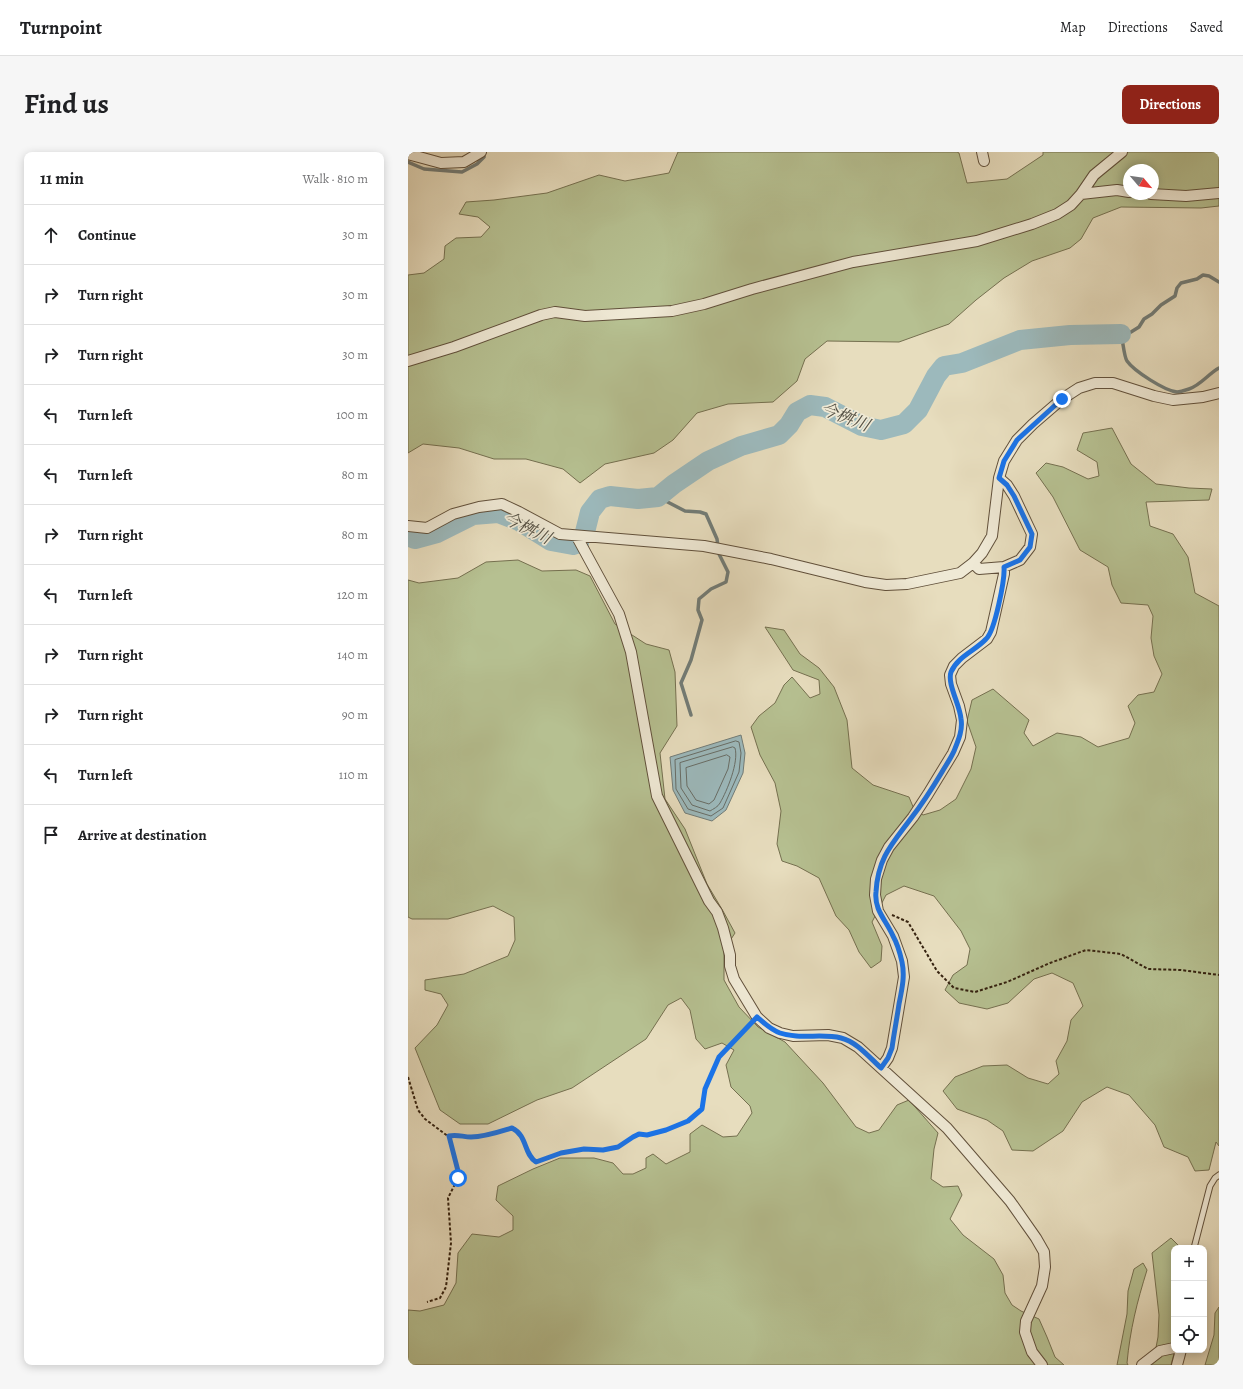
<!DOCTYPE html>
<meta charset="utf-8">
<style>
body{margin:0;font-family:Alegreya,"Noto Serif JP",serif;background:#f6f6f6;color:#202124}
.controls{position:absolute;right:12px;bottom:12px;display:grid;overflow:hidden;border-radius:8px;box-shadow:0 2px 10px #0003}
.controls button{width:36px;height:36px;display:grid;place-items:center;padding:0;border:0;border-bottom:1px solid #e0e0e0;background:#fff;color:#202124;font:20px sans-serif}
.compass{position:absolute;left:715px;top:12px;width:36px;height:36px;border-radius:50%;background:#fff;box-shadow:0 2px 10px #0003;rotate:119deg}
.stop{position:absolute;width:12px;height:12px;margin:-9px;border:3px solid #1a73e8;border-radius:50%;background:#fff}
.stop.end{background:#1a73e8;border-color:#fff;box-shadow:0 1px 4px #0008}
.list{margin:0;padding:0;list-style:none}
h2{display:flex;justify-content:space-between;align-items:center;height:52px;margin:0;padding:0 16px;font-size:17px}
h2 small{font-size:13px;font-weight:400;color:#757577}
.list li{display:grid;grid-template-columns:26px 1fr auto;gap:12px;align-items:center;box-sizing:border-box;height:60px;padding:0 16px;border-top:1px solid #e0e0e0}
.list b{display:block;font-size:15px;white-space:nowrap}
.list em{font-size:13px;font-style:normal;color:#757577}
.icon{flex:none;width:22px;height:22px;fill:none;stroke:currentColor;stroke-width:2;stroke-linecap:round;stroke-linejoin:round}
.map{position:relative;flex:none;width:811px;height:1213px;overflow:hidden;border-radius:8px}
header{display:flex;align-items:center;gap:24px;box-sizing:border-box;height:56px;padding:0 20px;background:#fff;border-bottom:1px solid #e0e0e0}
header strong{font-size:19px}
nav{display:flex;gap:22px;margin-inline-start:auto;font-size:14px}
.intro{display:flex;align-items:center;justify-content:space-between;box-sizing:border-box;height:96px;padding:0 24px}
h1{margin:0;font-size:28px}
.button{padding:10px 18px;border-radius:8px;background:#8f2418;color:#fff;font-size:14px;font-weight:700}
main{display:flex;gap:24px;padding:0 24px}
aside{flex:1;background:#fff;border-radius:8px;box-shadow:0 2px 10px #0003}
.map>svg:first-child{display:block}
.green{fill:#b6c091;stroke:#757050;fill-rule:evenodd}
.water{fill:#9cb9bc;stroke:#727c77}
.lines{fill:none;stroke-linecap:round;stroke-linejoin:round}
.shore{stroke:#686d66;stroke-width:1}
.stream{stroke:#727c77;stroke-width:3.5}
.river{stroke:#9cb9bc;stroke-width:20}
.service-casing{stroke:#61503b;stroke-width:7}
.minor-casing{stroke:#61503b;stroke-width:12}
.path{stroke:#34210f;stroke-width:2;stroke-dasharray:3 2;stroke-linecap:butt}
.service{stroke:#efe9d5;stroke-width:5}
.minor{stroke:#efe9d5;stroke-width:10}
.route{stroke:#1a73e8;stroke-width:5}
.labels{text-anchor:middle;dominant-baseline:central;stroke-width:3.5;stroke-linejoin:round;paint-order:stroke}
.water-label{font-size:17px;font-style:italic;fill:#534f43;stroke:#efe9d5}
</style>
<header>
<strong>Turnpoint</strong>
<nav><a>Map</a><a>Directions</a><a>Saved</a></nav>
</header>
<div class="intro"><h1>Find us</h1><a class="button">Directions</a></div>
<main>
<aside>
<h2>11 min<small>Walk · 810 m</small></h2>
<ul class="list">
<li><svg class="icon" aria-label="ahead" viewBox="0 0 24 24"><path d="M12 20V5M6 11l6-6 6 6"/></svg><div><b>Continue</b></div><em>30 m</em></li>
<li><svg class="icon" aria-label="right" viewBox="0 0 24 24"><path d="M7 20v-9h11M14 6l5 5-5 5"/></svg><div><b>Turn right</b></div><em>30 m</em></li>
<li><svg class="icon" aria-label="right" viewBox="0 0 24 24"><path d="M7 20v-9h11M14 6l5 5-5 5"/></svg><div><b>Turn right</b></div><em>30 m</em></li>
<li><svg class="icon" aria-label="left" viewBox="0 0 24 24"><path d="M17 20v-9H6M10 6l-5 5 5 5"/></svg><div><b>Turn left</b></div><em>100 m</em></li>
<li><svg class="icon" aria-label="left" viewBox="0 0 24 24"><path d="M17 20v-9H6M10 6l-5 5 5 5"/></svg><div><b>Turn left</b></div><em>80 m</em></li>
<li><svg class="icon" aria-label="right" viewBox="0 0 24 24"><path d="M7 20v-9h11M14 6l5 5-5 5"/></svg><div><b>Turn right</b></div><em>80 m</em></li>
<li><svg class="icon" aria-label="left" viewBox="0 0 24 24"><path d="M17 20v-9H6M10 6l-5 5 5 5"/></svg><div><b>Turn left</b></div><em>120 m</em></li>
<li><svg class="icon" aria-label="right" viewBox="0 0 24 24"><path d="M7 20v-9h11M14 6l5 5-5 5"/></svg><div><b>Turn right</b></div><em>140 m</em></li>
<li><svg class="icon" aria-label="right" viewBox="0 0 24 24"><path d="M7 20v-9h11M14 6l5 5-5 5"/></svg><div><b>Turn right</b></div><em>90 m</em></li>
<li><svg class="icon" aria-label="left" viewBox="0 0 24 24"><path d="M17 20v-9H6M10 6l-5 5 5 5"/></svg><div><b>Turn left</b></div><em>110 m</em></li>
<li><svg class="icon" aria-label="arrive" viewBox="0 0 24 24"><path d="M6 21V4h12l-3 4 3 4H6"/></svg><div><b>Arrive at destination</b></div></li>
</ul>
</aside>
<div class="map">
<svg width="811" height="1213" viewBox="0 0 811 1213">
<rect width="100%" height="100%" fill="#e7ddbe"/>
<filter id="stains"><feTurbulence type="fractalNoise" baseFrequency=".005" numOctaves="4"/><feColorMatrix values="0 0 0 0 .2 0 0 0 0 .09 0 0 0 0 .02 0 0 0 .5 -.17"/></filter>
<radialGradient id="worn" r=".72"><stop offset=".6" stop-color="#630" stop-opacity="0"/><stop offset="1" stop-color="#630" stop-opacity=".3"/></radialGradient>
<path class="green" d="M270,0H549L551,1L559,31L599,27L635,3V0H811V54L793,56L713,55L685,66L673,87L662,96L624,109L596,126L568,148L541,172L491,190L419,189L397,207L389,229L365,250L320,252L289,261L265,288L246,301L197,312L172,331L155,317L118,307H86L51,296L15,292L0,301V123L16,121L36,107L37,94L48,86L73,85L82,75L70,65L51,62L58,50L86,48L139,41L191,23L217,29L261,21ZM721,18H745V42H721Z
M704,276L723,312L748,332L781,336L804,337L801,348L738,350L742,374L765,382L780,405L787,441L811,454V994L808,990L801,1018L787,1019L780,1005L756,995L747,973L721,943L699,935L674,950L655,979L625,999L604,998L595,979L579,968L549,957L535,939L547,925L575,914L599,913L620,926L640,932L651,922L648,909L659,889L663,868L675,854L665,831L644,821L626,827L600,851L579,857L551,851L537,838L545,823L559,813L562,797L553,779L526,744L496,734L478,743L464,770L474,794L473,809L463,816L451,800L441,778L428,764L411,726L389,714L374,709L369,692L373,659L367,631L352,603L343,575L351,564L367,551L376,533L384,525L402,546L412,542L411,528L385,518L357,475L376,478L392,502L411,516L426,535L439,568L444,616L465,633L501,645L506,657L515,663L532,658L548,647L563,617L568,595L559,569L564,548L585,537L621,568L616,581L625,594L649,581L673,585L690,595L721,586L727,571L720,554L730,543L746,540L754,522L746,504L743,486L745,464L740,453L713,451L704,433L700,415L672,398L645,345L628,321L638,311L655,315L680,327L691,324L689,310L669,298L675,281Z
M110,408L134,419L168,418L182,424L207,472L238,492L261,498L267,520L269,574L252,601L257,647L277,677L299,732L315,759L327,781L316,798V828L331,855L350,875L377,890L415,931L448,975L461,981L471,978L489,953L501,948L530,981L526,997L523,1027L535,1035L550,1034L554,1043L542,1067L555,1083L586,1107L595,1123L597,1141L604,1153L613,1159L631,1167L639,1185L647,1205L656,1213H0V1158L12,1159L36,1153L48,1131L50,1101L64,1082L91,1085L105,1078V1064L88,1048L90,1034L125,1017L152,1006H186L205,1011L215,1022H225L238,1016V1006L245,1002L258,1012L282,1000V982L294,973L315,985L329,984L344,961L342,954L323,935L318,913L326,898L314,891L297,897L288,887L282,858L273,846L260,853L238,887L164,936L129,948L80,972H52L32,958L7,896L29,873L40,853L33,842L17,838V828L56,822L100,804L107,788L106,765L85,754L40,767H4L0,765V428L11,431L50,426L78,410Z
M763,1086L771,1094V1096H766V1198H767L763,1213H738L746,1206L750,1185L751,1163L744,1101Z
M735,1111L739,1118C729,1150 722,1178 719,1211L720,1213H709L719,1162L720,1139L726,1117Z
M811,1155V1213H797L806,1183L807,1161Z"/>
<path class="water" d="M333,583L337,601L335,621L318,658L304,669L277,661L265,638L262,605Z"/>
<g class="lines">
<path class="shore" d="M328,589L331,590L333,601L331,620L315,656L303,664L280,657L268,637L267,608Z
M325,595L327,596C331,610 319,639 312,651C310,655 305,657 302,659L284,653L273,636L272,611Z
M319,603L322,605L320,617L306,648L301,652L288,648L279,634L278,616Z"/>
<path class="stream" d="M0,10L16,17L54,20L69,12L76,5
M811,130L801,124L795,123L789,127L773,131L769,136L767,144L753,153L744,162L736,167L731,175L723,180L713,182C715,189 716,205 719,209C726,219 757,239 769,240C772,240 778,238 781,237C793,233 800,222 811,216
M250,345L277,359L292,360L298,362L309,387L311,402L320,420L318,430L303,437L291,447L290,458L294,468L283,508L273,531L283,563"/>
<path class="river" d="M177,380L182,360L192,347L202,344L230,347L250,345L266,332L300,309L333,294L371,283L381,273L389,260L402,253L417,255L454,274L473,278L496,272L510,258L528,224L536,214L554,211L612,188L662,183L713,182
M0,384L7,387L29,381L65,363L90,361L111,369L143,389L165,393L171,391"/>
<defs>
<path id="service" d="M786,1096L802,1034L807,1026L811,1023"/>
<path id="minor" d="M574,0L576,9
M0,2L33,11L56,10L73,0
M673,42L709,38L721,40
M743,42L778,44L811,41
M0,209L46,195L133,163L147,160L177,164L264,159L296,152L344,137L445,110L569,89L624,72L649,62L663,53L673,42L686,23L714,0
M0,374L19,376L45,362L71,355L94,352L111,360L152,382L296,394L363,407L457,430L478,433L499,432L552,421L565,411L574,401L584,384L591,326L596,309L609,288L625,272L654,247L671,236L687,231H705L746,244L765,248L795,245L811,241
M169,385L211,462L223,500L249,644L301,749L309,760L315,776L322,803V814L326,827L349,865L361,876L372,881L385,884L420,883L435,886L450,895L539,976L602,1049L628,1086L636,1100L637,1115L634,1134L618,1169L617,1180L624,1200L634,1213
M565,411L571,417L596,415L612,408L622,395L624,382L606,344L599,333L591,326
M473,916L480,906L484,896L496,825L494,809L485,784L470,759L467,743L468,727L474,708L481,695L505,665L520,642L545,601L552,585L554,568L551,554L543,532L542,523L546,514L554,506L579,487L583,480L596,422V415
M734,1213L752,1199L766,1196
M769,1213L773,1198"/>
</defs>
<use href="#service" class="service-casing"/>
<use href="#minor" class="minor-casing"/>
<path class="path" d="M484,763L500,770L529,819L546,836L567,840L599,830L642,811L678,798L713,802L740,817L773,818L811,823
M0,925L10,958L17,967L41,985L50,1019V1026L40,1046L43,1091L38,1135L32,1146L19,1150
M41,985C49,982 55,985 63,985C77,985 91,980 104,975C120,984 115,1001 128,1010L153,1001L176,997L195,998L210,995L231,982L239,983L258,978L280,969L294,957L297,937L311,905L342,872"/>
<use href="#service" class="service"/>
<use href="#minor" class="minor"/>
</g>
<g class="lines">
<path class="route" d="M50,1026V1019L41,984C49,982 55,985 63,985C77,985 91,980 104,976C120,984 115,1001 128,1010L153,1001L176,997L195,998L210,995L225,985L231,982L239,983L258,978L280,969L294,957L297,937L311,905L349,865C356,871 363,878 372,881C392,888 413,881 433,886C449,890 461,905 473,916L480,906L484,896C486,881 489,866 491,852C494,837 497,824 494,810C492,801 489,791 485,784C478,768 466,758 468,740C470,705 485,691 504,665C515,651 525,635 534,620C538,613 543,606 546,599C550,589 555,578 553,567C552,553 539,532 543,520C550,504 567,499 578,487C587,479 597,427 596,415L612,408L622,395L624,382L606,344L599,333L591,326L596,309L609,288L654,247"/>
</g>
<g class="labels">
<g class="water-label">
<text transform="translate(437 265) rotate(21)">今桝川</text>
<text transform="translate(119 376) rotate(26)">今桝川</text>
</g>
</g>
<rect width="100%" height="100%" filter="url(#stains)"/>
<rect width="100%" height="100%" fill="url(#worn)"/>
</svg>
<div class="controls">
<button>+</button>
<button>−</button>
<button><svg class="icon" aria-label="locate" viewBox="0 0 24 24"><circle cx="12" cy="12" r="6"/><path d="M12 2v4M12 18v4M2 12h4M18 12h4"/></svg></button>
</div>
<svg class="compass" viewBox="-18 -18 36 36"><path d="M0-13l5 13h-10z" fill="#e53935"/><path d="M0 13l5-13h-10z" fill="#757577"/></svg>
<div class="stop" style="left:50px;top:1026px"></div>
<div class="stop end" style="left:654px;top:247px"></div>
</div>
</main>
